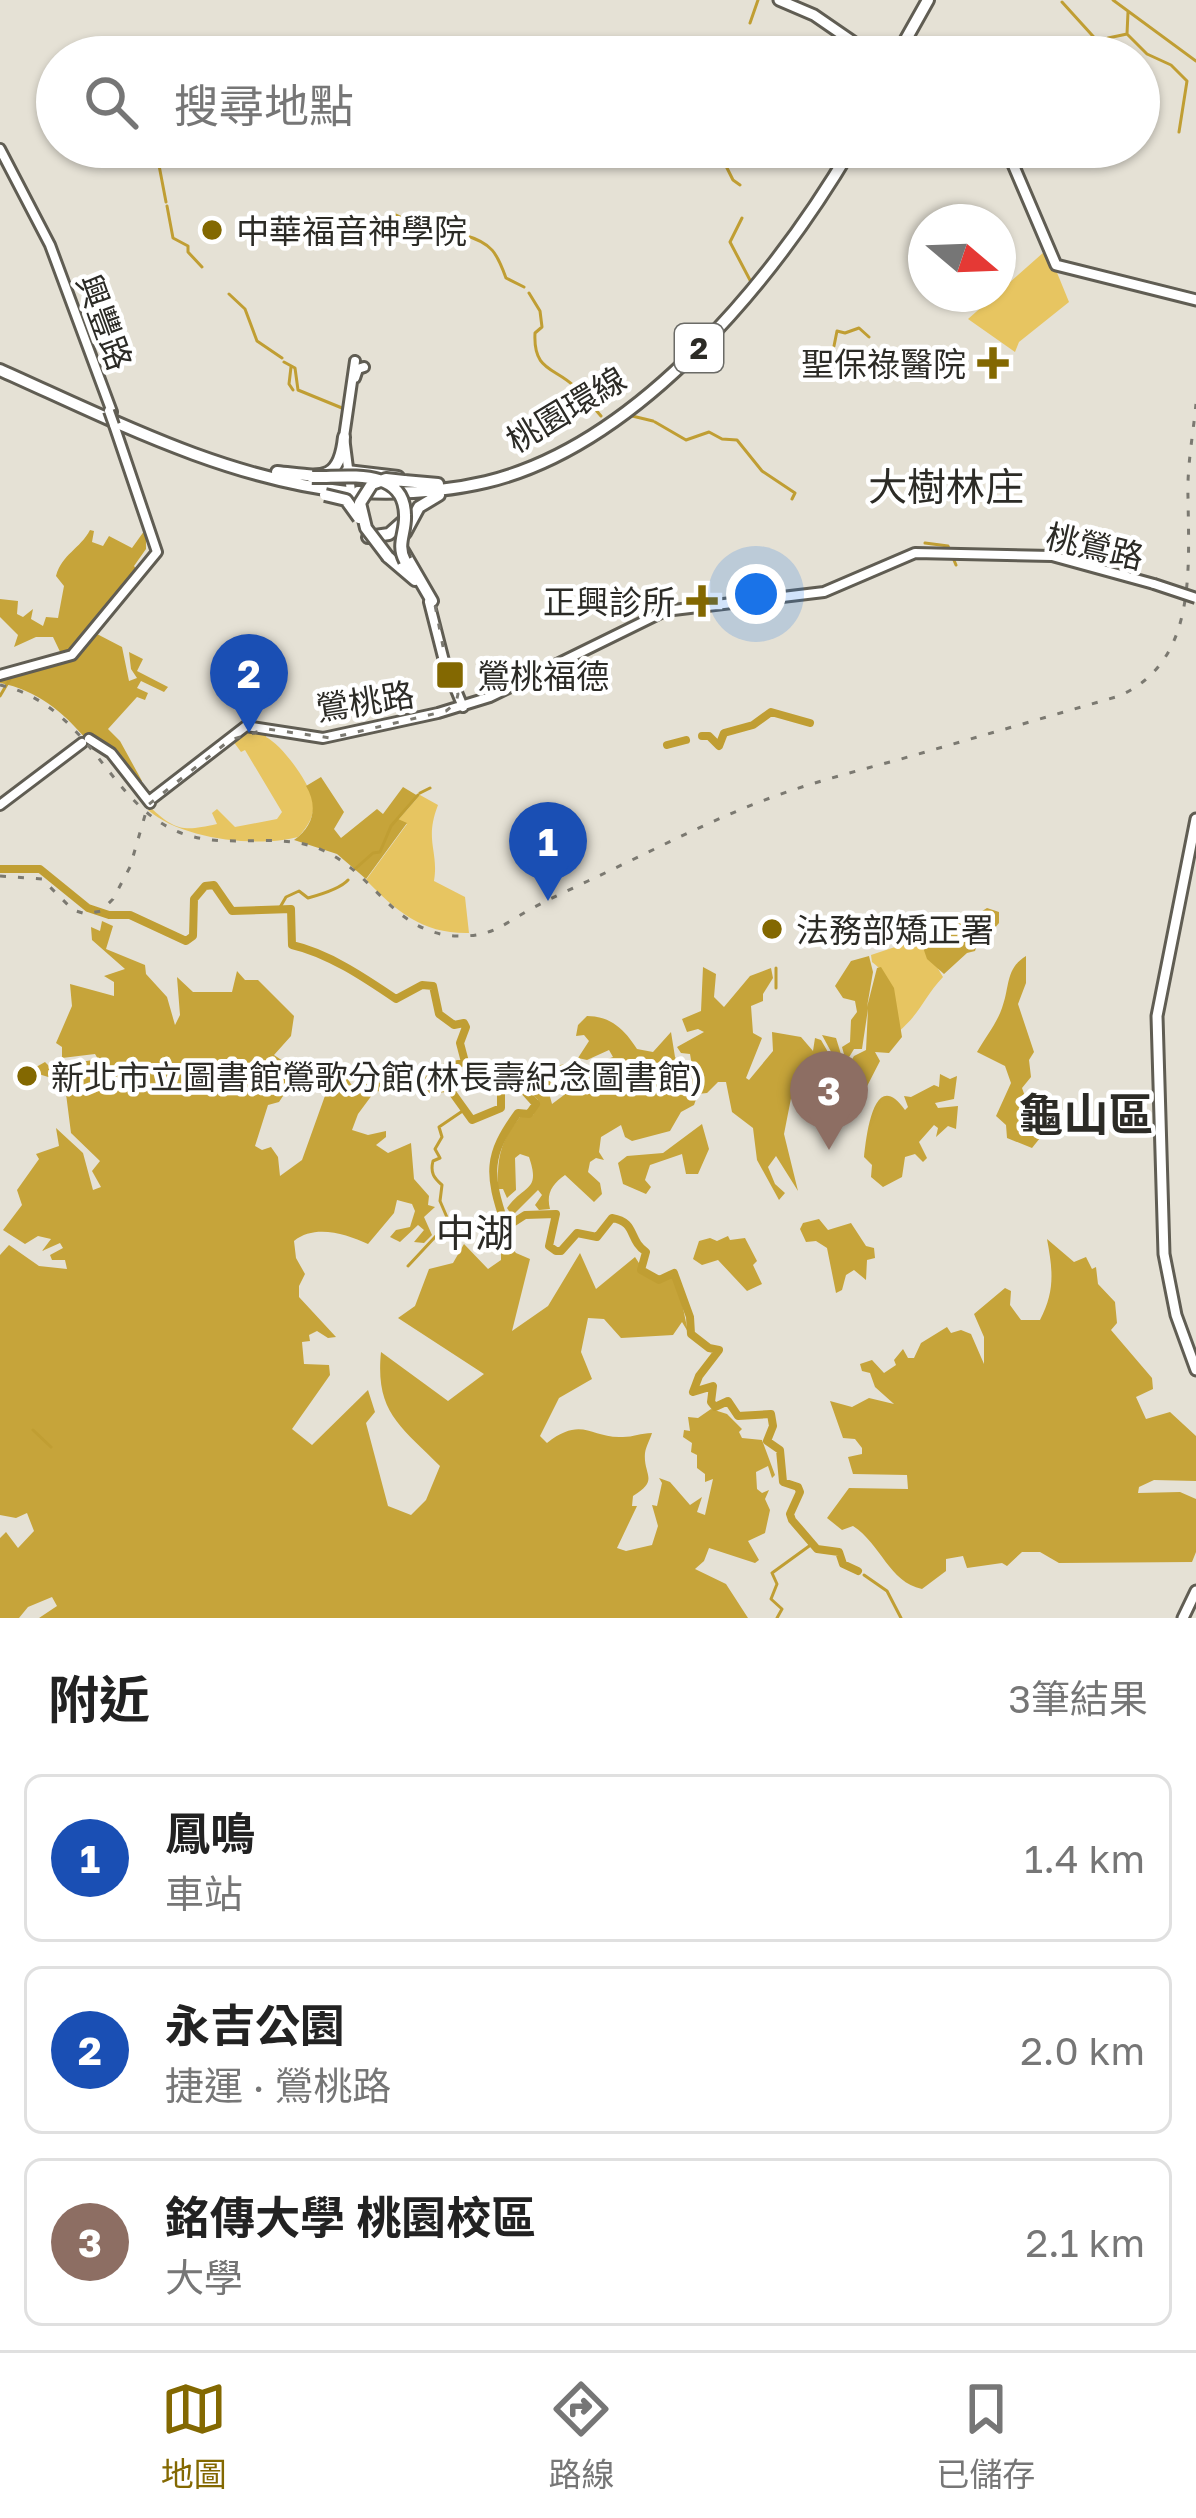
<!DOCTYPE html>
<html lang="zh-TW">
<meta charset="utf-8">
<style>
body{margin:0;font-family:"Golos Text","Noto Sans TC",sans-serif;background:#f2f2f2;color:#222}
.compass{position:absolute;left:908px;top:204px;width:108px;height:108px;border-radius:50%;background:#fff;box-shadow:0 3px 9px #0004;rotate:109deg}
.you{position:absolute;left:756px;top:594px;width:42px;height:42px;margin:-30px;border:9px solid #fff;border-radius:50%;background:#1a73e8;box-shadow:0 0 0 18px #1a73e833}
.badge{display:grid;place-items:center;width:78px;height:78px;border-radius:50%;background:#836801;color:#fff;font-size:39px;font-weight:700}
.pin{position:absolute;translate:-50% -99px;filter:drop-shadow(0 3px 6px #0008)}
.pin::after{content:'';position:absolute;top:63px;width:42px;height:36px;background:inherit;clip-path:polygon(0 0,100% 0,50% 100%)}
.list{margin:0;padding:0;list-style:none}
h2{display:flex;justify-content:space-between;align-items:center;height:156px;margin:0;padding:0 48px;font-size:51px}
h2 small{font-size:39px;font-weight:400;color:#767676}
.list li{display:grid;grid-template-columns:78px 1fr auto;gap:36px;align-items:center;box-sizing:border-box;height:168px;margin:0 24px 24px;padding:0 24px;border:3px solid #e0e0e0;border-radius:18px}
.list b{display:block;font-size:45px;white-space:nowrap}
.list p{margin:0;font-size:39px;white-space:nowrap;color:#767676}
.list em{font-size:39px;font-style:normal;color:#767676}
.icon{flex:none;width:66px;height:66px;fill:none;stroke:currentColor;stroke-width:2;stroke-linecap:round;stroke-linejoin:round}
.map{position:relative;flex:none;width:1196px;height:1618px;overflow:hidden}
.search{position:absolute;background:#fff;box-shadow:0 3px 9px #0004;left:36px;right:36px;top:36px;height:132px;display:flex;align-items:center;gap:30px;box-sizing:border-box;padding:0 42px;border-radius:66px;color:#767676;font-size:45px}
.sheet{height:732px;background:#fff}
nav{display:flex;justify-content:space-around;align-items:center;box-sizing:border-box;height:168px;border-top:3px solid #e0e0e0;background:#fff;font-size:33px;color:#767676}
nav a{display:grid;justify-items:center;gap:6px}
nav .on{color:#836801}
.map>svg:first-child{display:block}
.green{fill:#e7c561}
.forest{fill:#c6a43a}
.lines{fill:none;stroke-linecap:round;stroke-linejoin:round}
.stream{stroke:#c09e33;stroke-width:3}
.river{stroke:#c09e33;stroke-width:8}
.secondary-casing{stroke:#605d53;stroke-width:14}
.primary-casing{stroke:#605d53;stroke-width:15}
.motorway-casing{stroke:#605d53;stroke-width:16}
.secondary{stroke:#fff;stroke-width:8}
.primary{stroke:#fff;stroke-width:9}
.motorway{stroke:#fff;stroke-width:10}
.rail{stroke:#7b7971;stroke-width:3;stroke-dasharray:6 12;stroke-linecap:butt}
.secondary-bridge-casing{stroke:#605d53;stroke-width:14;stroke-linecap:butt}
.motorway-bridge-casing{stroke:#605d53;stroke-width:16;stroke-linecap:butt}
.secondary-bridge{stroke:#fff;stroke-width:8}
.motorway-bridge{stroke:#fff;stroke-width:10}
.poi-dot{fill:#836801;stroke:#fff;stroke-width:4.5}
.labels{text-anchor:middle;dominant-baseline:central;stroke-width:9;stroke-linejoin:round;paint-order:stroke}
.shield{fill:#fff;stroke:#6b6b67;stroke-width:3}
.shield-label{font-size:30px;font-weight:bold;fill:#2c2b26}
.poi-label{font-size:33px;fill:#2c2b26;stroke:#fff;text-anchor:start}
.street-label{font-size:33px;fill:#2c2b26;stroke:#fff}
.quarter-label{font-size:39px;fill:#2c2b26;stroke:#fff}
.district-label{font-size:45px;font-weight:bold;fill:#2c2b26;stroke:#fff}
</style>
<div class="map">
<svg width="1196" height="1618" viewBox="0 0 1196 1618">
<rect width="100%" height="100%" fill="#e5e1d5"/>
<path class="green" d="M1044,252L1049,253L1069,302L1019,342L1015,352L968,319Z
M251,729L267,731L266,737C282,745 310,783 313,801C316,814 307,828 298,837C256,848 181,839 148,810L150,807C176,832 185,831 217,824L212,813L217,809L235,827L277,819L282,812L245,750L241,752L233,741Z
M420,795L438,805C424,841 439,850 434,881L465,897L469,933C423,934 397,912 366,880L407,824L398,820Z
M916,932L943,977C924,997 921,1013 898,1032C897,1006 895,979 872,962L871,955L895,947Z"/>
<path class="forest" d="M147,527L152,536L146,540V549L134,566L140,574L72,652L63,658L53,637H36L14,647L18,635L0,617V599L18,601L17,614L23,617L33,609L31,619L43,626L46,617L58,618L64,586L56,576C62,554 80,549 90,530L94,531L92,542L103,546L109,536L132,548Z
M97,634L122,647L129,681L137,678L131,669L129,652L143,659L137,671L168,687L164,692L141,681L137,688L148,693L145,700L137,697L108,729L120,741L142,781L136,786L100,741L86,739C63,712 37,690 0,683V676L66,662Z
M321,777L344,812L334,829L341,838L377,809L383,814L403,787L418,796L398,819L407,823L366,879L337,854L294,840C314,826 318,806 306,786Z
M987,908L999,912V923L988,936L981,934L975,951L967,953L944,974L927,959L918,933L976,915Z
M102,921L113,926L106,949L145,965L146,974L167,997L175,1025L180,1015L177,977L193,992H232L237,971L245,980H258L294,1016L291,1036L274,1055L283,1061L279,1070L293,1081L279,1102L268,1105L255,1146L262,1150L271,1147L278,1157L280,1176L302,1160L331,1079L345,1075L353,1087L377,1082L391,1086L390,1092L375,1091L358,1114L352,1130L368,1135L386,1131V1137L376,1145L388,1153L411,1143L414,1179L429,1196L428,1205L435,1207L424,1217L432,1235L424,1243L414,1242L424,1230L418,1225L400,1242L390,1237L396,1230L410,1227L415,1211L412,1204L397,1200L394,1213L368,1244C346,1234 315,1224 294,1241L296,1258L305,1274L299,1286V1297L336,1337L328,1338L317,1331L309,1335L310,1341L302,1342L304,1364L329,1365L330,1375L292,1429L312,1445L368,1390L375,1412L366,1423L388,1506L411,1515L426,1500L440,1466C400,1426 375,1412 381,1352L448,1401L484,1374L398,1318L415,1306L429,1269L453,1263L464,1244L488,1269L501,1260V1235L516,1253L530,1259L512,1331L548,1306L580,1253L596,1289L635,1257L648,1277L658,1282L669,1276L677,1279L688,1332L682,1322L673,1335L621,1338L604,1319L588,1318L581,1352L592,1379L559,1398L540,1436L547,1443C583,1415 591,1439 623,1437C633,1437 641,1433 652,1433C650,1440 646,1446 645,1453C643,1475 660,1480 633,1496L632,1506H637L617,1548L626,1551L652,1545L658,1526L652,1505L657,1506L662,1483L659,1478L670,1482L690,1505L702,1497L697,1512L705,1515L713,1479L705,1482V1474L697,1468V1455L691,1452L692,1443L683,1437L684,1430L690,1431L688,1417L698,1418L711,1409L727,1414L742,1429L739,1432L742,1438L762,1440L775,1475L772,1478L768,1466L756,1472L757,1489L762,1493L769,1490L765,1499L770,1510L765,1533L748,1541L759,1560L755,1563L709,1548L704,1561L695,1569L726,1584L748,1618H39L57,1606L52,1597L28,1607L19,1618H0V1538L6,1532L18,1548L34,1531L27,1513L16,1518L0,1515V1255L9,1245L39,1266L67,1269L65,1260H52L50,1255L63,1248L60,1243L42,1251L51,1239L38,1236L25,1244L3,1230L22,1205L17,1190L39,1159L36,1154L59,1146L56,1128L83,1153L93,1190L101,1187L92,1171L100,1161L71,1133L65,1086L61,1081L29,1071L45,1062L54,1071V1080L66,1072L75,1073L81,1062L98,1059L95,1054L62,1058V1047L56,1043L72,1006L70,984L114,996V982L104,976L125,969L92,940L91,927L100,931Z
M869,956L873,972L867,1007L877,968L881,967L894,988L902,1037L889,1053L875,1052L880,1061L862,1096L810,1082L836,1061L822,1035L836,1038L844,1064H849L854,1056L866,1050L868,1009L862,1049H854L848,1059L845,1058L842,1047L850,1042L851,1020L857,1012L855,1001L843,998L835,986L851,961Z
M1026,956V983L1018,1004L1034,1052L1029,1060L1031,1077L1022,1088L1040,1138L1032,1148L1007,1138L1006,1125L996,1116L1011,1083L1005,1066L977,1052C985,1038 997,1023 1002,1008C1010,987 1005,969 1026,956Z
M703,967L716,974L714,997L724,1007L750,976L771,968L773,978L763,994V1001L751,1006L753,1033L762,1038L746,1078L749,1080L773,1051L772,1032L801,1037L813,1051L815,1038L821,1040L832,1059L810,1079L794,1083L784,1134L798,1191L776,1156L768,1167L775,1184L785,1193L779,1200L757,1160L753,1128L732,1112L726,1082H718L707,1093L698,1094L694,1105L681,1112L670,1131L632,1141L625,1137L621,1125L601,1137L599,1152L604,1160L596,1158L590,1162L588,1172L600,1183L602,1194L594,1202L565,1175C552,1184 546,1194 550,1209L539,1210L535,1205L542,1195L538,1190L512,1216L507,1208C524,1184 541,1192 529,1157L520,1154L515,1158L516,1190L507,1198L503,1189H498C497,1158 500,1141 520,1117L533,1115L538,1100L522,1083L537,1077L535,1072L579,1060L584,1066L576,1073L557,1077L549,1093L552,1104L568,1092H582L578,1075L589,1066L613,1057L609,1050L587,1060L578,1058L589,1041L584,1035L576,1036L578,1025L587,1016C611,1016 625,1030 637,1049L653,1052L671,1032L675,1057L686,1071L681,1083L685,1084L694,1077L690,1054L681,1053L677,1047L704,1032L698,1029L687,1032L682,1019L701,1011Z
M940,1074L950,1079L957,1076L954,1099L935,1103L938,1108L958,1106L956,1129L948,1126L936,1137L938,1128L934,1125L919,1142L927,1158L923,1162L915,1154L905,1157L902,1177L883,1187L871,1177L872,1165L864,1157C866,1140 873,1065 905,1110L908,1107L904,1096L911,1097L934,1085L939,1087Z
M702,1124L709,1149L698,1174H686L682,1154L650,1165L645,1180L651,1187L646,1194L623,1184L618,1163L627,1156L663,1153Z
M819,1219L828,1230L851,1223L866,1246L874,1248L875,1258L867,1260L866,1280L854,1270L846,1275L842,1290L836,1293L827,1248L816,1241L806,1242L800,1229L803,1223Z
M728,1236L730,1240L745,1238L757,1261L753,1265L762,1284L747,1291L718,1260L702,1265L693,1259L699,1241L710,1238L717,1241Z
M1047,1239L1074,1262L1086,1257L1092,1269L1096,1267L1098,1284L1115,1302L1117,1323L1111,1330L1152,1378L1153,1389L1136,1397L1146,1419L1170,1412L1196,1436V1481L1154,1480L1139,1487L1138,1493L1180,1492L1196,1499V1552L1192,1562L1059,1563L1040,1552H1022L1007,1566L1002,1563L967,1568L963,1556L946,1559V1571L922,1589C889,1582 881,1544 853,1526L842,1530L827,1518L849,1488L908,1489L907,1475L853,1474L848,1457L862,1454V1448L855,1439L843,1438L830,1401L852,1407L869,1398L894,1404L875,1387L870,1373L862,1371L860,1364L872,1360L884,1373L896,1365L894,1360L903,1349L908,1358H914L921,1343L947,1327L951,1333L961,1330L971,1334L984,1364V1337L974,1314L1005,1288L1011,1291L1010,1305L1021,1320H1040C1055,1291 1053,1271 1047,1239Z"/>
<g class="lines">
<path class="stream" d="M1113,0L1196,61
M1062,2L1101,45L1108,38L1127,34L1128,12
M750,23L758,0
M1127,34L1147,54L1171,65L1187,81L1179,132
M717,147L714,159L724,162L733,180L740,185
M144,152L145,158L158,160L166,202
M167,206L173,238L188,246V252L202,267
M396,215L417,225
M742,218L730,242L751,282
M435,231L459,234
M464,235C492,243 497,253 506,278L524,287
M529,293L540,311L542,327L535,333C533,371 554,367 574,386C583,395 592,405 601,416
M229,294L245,309L257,341L282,358
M834,346L837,331L845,333L859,328L869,337
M284,362L295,368L298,390L342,408
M291,367L289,384L293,390
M628,415L653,421
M655,422L686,440L709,432L722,439L737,440L762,471L795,493L792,499
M925,543L948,546L956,565
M0,696L13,674
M420,793L430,788
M355,869L373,853L380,852L391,826L418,795
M279,909L286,897L299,891L308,898C319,895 341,888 348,880
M776,988V968
M408,1266L449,1222L440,1201L442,1185C434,1178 430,1173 433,1161L440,1158L435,1149L442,1137L439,1127L464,1110
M33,1430L51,1447
M864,1575L887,1591L901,1618
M777,1618L782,1609L771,1599L777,1584L772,1573L812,1544"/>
<path class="river" d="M702,736H709L719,746L724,733L753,725L771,712L810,723
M667,745L686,740
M0,869H40L88,908L109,915H130L186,941L193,936L194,899L205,886L214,885L232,911L291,909L292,945C328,953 365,978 396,999L422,985L433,986L439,1014L454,1025L464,1023L466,1027L460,1043L465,1062L436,1070L429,1079L430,1089L449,1088L472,1120L501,1108V1089L507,1083L520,1086L536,1104L529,1114L518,1113C487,1155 488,1174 505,1224L508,1226L525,1215L556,1214L549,1246L556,1251H561L577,1233L597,1237L612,1218C637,1222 628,1240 646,1252L641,1270L659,1280L674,1273L690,1317L691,1334L709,1348L719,1350L699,1376L693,1392L713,1386L711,1402L715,1407L728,1401L738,1416L771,1414L773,1426L767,1441L780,1450L783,1482L798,1487L800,1492L790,1514L792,1520L817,1549L839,1552L843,1564L858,1571"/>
<defs>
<path id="secondary" d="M0,149L50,245L112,412
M355,378L358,369L364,367
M353,507L344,437L355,361
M429,602L444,661L463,707
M0,675L72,655L157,552L114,425
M89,739L111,753L150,803
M149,801L246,726L323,738L438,713L490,697L665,611L824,592L915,553L1052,556L1154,584
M0,805L82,743"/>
<path id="primary" d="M779,0L814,15L875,57
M1000,147L1012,162L1056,265L1196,300
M1196,819L1157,1016L1164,1254L1176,1315L1196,1370
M1183,1618L1196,1591"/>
<path id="motorway" d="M896,57L928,0
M0,370C112,420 223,478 347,492
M347,471L398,477
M277,472C319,476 339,485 344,437
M404,481L438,484
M358,492C401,494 444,492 486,482C640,445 776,276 852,147
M405,533L419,507L439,495
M368,537L389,534L407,518
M403,551L432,601
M388,557L415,580"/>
</defs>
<use href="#secondary" class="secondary-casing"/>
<use href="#primary" class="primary-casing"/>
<use href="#motorway" class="motorway-casing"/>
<use href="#secondary" class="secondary"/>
<use href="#primary" class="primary"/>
<use href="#motorway" class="motorway"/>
<path class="rail" d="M0,685C93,706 109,811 187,835C231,849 279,831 322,850C374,872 393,933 456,936C492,937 502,925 531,909C549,899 569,890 588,881C648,853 708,821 770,798C813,782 857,771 901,759C974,738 1047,717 1119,696C1196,662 1189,574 1188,497C1187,466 1193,435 1196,404
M0,876L42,879L73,910L86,914L101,911L113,899L130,867L148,805L230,740L267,729L331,738L446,711L456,703L458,694L445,657L435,605"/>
<defs>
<path id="secondary-bridge" d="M109,411L114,425
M1154,584L1196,598"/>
<path id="motorway-bridge" d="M312,477C345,478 404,466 405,515C406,533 396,544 405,561
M325,495L346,500L359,518
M388,557L366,528L360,503L372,484L386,479L404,481"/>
</defs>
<use href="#secondary-bridge" class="secondary-bridge-casing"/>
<use href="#motorway-bridge" class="motorway-bridge-casing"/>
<use href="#secondary-bridge" class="secondary-bridge"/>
<use href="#motorway-bridge" class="motorway-bridge"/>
</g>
<g class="poi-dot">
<circle cx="212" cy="230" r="12"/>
<path d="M987 345h12v12h12v12h-12v12h-12v-12h-12v-12h12z"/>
<path d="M696 583h12v12h12v12h-12v12h-12v-12h-12v-12h12z"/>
<rect x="435" y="660" width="30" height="30" rx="6"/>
<circle cx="772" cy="929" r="12"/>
<circle cx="27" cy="1076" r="12"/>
</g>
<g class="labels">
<rect class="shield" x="675" y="324" width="48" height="48" rx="9"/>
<g class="shield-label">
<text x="699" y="348">2</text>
</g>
<g class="poi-label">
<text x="236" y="230">中華福音神學院</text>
<text x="966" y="363" text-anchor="end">聖保祿醫院</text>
<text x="675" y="601" text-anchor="end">正興診所</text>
<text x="477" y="675">鶯桃福德</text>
<text x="796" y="929">法務部矯正署</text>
<text x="51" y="1076">新北市立圖書館鶯歌分館(林長壽紀念圖書館)</text>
</g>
<g class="street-label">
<text transform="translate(105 322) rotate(70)">興豐路</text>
<text transform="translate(566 409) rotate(-31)">桃園環線</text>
<text transform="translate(1095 546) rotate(13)">桃鶯路</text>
<text transform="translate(365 701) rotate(-9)">鶯桃路</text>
</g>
<g class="quarter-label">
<text x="946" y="486">大樹林庄</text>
<text x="475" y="1232">中湖</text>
</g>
<g class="district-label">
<text x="1086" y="1114">龜山區</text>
</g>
</g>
</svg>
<svg class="compass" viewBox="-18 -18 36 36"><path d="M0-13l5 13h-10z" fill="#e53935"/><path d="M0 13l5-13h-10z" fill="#767676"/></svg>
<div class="you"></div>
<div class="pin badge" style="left:548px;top:901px;background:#1a4fb4">1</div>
<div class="pin badge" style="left:249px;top:733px;background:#1a4fb4">2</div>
<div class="pin badge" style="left:829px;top:1150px;background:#8d6e63">3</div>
<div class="search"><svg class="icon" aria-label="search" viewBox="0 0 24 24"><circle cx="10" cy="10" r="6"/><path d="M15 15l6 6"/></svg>搜尋地點</div>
</div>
<section class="sheet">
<h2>附近<small>3筆結果</small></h2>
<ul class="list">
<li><span class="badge" style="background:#1a4fb4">1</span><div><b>鳳鳴</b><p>車站</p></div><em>1.4 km</em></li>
<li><span class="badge" style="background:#1a4fb4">2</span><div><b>永吉公園</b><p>捷運 · 鶯桃路</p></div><em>2.0 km</em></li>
<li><span class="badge" style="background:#8d6e63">3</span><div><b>銘傳大學 桃園校區</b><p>大學</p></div><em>2.1 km</em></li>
</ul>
</section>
<nav>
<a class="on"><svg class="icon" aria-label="map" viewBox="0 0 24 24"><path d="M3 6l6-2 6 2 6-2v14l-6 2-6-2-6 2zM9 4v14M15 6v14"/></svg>地圖</a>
<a><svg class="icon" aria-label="directions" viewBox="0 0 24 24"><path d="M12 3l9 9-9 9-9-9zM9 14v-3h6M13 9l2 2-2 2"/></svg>路線</a>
<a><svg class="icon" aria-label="saved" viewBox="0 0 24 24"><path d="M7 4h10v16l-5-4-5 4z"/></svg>已儲存</a>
</nav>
